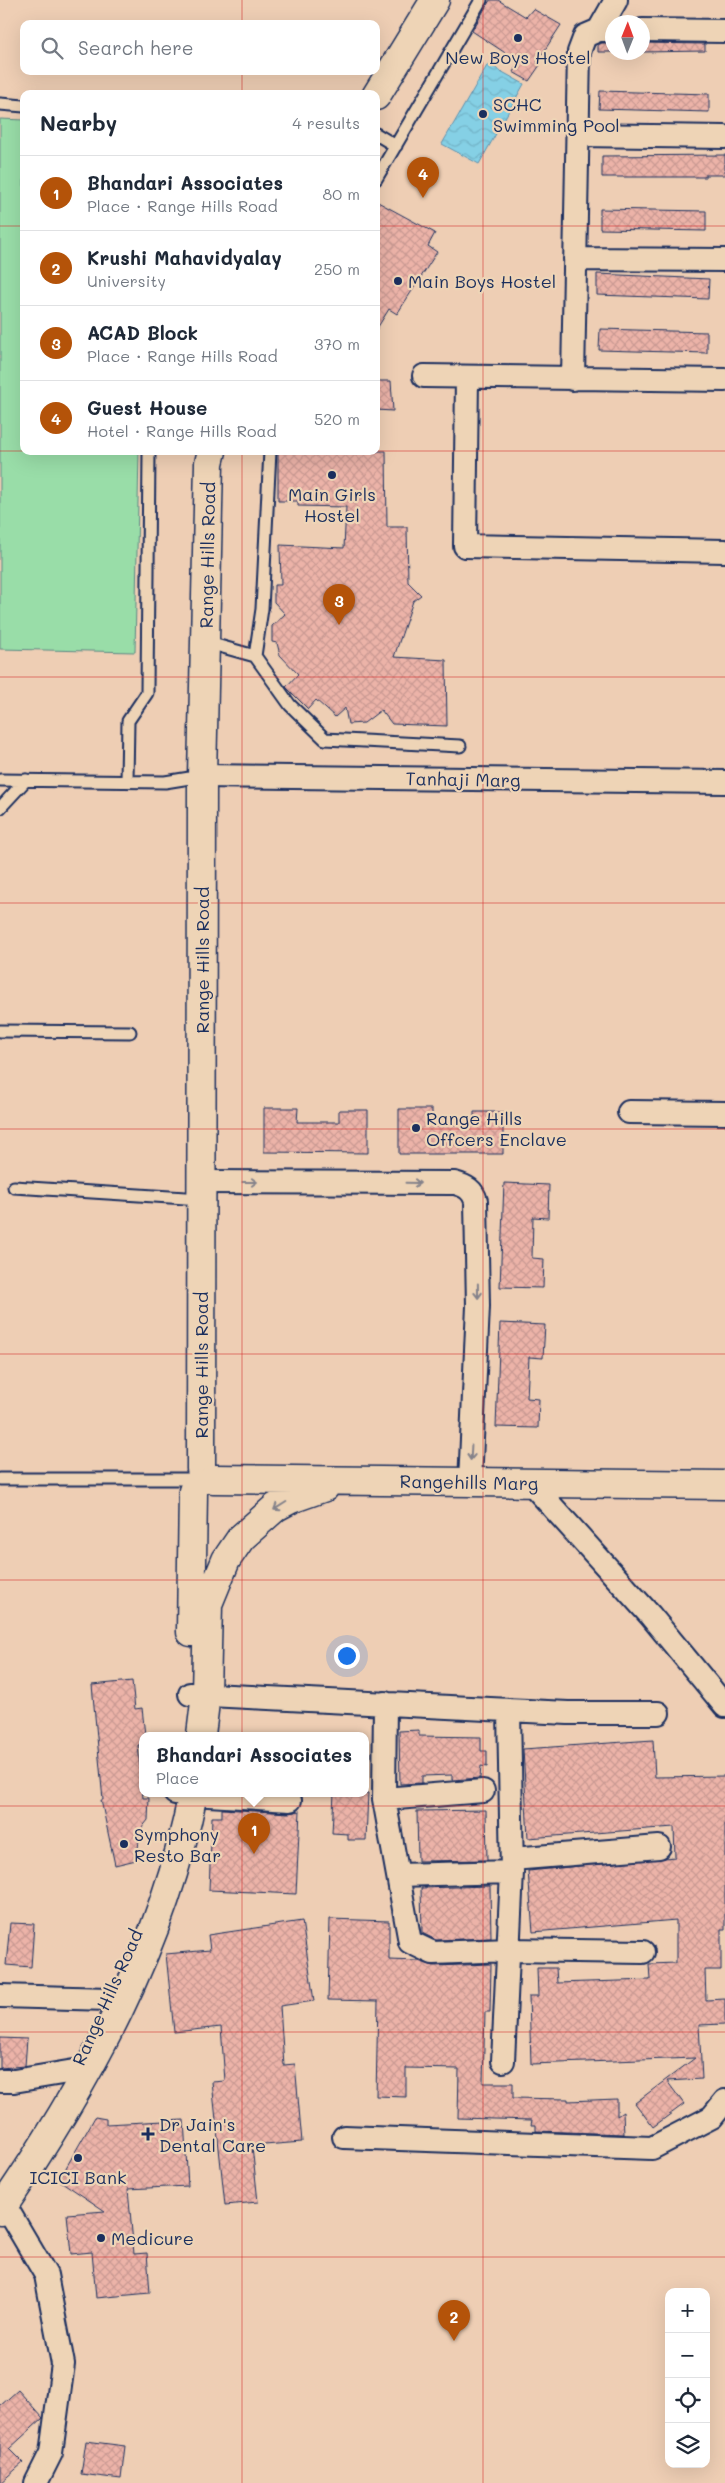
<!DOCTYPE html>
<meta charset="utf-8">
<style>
body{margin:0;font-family:Mali,sans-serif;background:#f6f6f7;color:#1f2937}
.controls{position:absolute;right:15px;bottom:15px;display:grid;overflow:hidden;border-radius:10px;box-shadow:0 5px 20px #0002}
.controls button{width:45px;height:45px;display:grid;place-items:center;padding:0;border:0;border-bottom:1px solid #e0e1e3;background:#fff;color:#1f2937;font:25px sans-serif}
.compass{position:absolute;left:605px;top:15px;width:45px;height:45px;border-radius:50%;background:#fff;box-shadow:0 5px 20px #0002;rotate:1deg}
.you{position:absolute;left:346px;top:1655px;width:18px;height:18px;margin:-12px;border:4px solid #fff;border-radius:50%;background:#1a73e8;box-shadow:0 0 0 8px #1a73e833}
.badge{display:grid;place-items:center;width:32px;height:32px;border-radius:50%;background:#b45309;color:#fff;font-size:16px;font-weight:700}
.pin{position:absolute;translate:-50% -41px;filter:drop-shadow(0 1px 2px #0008)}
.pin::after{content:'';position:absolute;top:26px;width:18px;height:15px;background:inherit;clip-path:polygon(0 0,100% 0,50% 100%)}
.popup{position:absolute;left:139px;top:1732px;width:230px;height:65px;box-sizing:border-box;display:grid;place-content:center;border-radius:10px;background:#fff;filter:drop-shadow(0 1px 4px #0005);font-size:16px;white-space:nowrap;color:#747a83}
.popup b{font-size:19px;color:#1f2937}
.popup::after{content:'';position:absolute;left:50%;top:100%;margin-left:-10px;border:10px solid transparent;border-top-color:#fff}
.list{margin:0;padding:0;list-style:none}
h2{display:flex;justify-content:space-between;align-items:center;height:65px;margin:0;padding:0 20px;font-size:21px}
h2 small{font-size:16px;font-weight:400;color:#747a83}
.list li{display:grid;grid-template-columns:32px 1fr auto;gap:15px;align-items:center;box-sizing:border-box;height:75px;padding:0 20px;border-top:1px solid #e0e1e3}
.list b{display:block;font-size:19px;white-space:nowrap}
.list p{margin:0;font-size:16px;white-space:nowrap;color:#747a83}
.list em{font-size:16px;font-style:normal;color:#747a83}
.icon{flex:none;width:28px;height:28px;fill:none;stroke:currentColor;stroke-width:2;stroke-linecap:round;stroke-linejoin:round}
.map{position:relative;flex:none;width:725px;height:2483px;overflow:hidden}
.search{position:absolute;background:#fff;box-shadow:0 5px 20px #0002;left:20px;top:20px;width:360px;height:55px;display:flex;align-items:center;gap:12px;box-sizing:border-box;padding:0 18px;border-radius:10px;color:#747a83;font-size:19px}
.panel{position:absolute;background:#fff;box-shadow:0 5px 20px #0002;left:20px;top:90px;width:360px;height:365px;border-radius:10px}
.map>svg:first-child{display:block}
.park{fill:#99dda8;stroke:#5a8683}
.water{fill:url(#water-waves);stroke:#5b90af}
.building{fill:url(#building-cross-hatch);stroke:#1b2f5e}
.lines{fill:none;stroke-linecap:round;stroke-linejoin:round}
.service-casing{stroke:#1b2f5e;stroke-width:15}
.minor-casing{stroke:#1b2f5e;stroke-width:26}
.tertiary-casing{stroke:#1b2f5e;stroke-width:31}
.secondary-casing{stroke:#1b2f5e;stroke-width:31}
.service{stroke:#eed4b6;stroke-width:11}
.minor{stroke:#eed4b6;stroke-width:22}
.tertiary{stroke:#eed4b6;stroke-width:28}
.secondary{stroke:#eed4b6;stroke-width:28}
.oneway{stroke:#84828a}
.grid{fill:none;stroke:#d62828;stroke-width:1;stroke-opacity:0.55}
.poi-dot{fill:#1b2f5e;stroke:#eed4b6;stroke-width:2}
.labels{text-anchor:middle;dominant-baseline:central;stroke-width:4.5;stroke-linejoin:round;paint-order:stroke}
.poi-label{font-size:18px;fill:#1b2f5e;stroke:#eed4b6;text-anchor:start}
.street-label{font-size:18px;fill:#1b2f5e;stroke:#eed4b6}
</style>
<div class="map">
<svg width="725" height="2483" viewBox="0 0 725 2483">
<defs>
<pattern id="water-waves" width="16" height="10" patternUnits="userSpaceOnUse" patternTransform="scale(1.25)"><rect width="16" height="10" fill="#85d0e5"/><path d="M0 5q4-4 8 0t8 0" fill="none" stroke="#72b3c7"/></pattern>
<pattern id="building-cross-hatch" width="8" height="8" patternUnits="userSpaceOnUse" patternTransform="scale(1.25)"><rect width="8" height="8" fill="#ecb3a8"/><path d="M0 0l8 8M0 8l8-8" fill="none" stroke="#ca9a93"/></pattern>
</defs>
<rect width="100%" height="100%" fill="#eeceb4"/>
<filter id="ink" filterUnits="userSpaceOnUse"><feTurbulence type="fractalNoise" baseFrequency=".02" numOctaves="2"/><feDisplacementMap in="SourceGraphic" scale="10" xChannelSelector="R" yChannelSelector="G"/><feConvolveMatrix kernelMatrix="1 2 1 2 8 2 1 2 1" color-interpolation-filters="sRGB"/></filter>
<g filter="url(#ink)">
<path class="park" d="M0,119L24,120V451H139L135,652L0,649Z"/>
<path class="water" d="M488,64L524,84L479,164L442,144Z"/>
<path class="building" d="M490,0H498L526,17L533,9L561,25L537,62L540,65L529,81L513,72L519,62L472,31Z
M602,43H612V52H598V45Z
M642,43L705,44V51L642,52Z
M600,91L709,94V112L599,109Z
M725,155V175H705V177H602V156Z
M376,201L435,233L428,246L437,252L397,314L389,309L376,330Z
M600,209L706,211V231L600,229Z
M597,274L709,279L708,299L597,295Z
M600,329L707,332V353L599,350Z
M376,381H391L393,411L376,410Z
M278,451H386L387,527H407L408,582L421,595L413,601L394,657L446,660L447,726L392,724L381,710L364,723L348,724L345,708L335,717L316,700L308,709L286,687L298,674L280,655L277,643L272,642V626L285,614L274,602V585H281L280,545L344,548L346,507L298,506V501H278Z
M264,1108H298L297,1122H339V1110H368V1153L264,1152Z
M399,1109H432V1124H474V1112H503V1154H399Z
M504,1183L549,1185L548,1218L533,1217L532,1258L544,1259L543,1288L500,1287Z
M500,1323L545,1325L543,1358L529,1357L527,1398L539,1399L538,1428L496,1427Z
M132,1681L135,1709L142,1708L145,1735H143V1745H138L143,1798H149L148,1820L141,1829L136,1860L115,1865L101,1800H103L92,1685Z
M419,1730V1736L481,1737V1751H487V1767L481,1766L480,1778L452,1780V1775L422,1776V1783L400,1784L399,1731Z
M653,1740L655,1777L725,1776V1929H721V1970H705L706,2000L725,1999V2024L699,2025L702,2079L667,2081L684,2104L653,2127L635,2103L695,2058L531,2064L529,1996H538L537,1968H556L557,1983L650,1980L649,1964L676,1963V1920L533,1932L528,1871L675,1857L674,1827L528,1838L523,1749Z
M334,1793H368L366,1840H348V1834L332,1833Z
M222,1809L289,1813L300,1811L296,1894L209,1890L212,1817H222Z
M486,1810L487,1860L418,1861L417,1811Z
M490,1886L491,1938L436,1940L422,1933L421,1888Z
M330,1919L389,1921V1960L418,1961L434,1966L491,1964L490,2012H485L483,2083H513V2098L568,2099V2101L617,2099V2116L623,2112L624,2134L536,2131V2125H531L532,2120L458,2118L459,2069L406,2068V2097L376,2096L378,2001L328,2000Z
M302,1921L314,2001L280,2006L284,2065L295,2064L302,2142L252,2146L258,2202L225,2205L212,2082L225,2081L221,2027L174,2032L166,1954L210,1950L208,1935Z
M10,1923L34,1924L31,1967L6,1965Z
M0,2038L27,2039L25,2066L0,2068Z
M95,2117L106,2119V2124L184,2120L188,2186L128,2189L134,2254L147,2253L150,2293L96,2298L92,2252L71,2254L67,2214L105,2211L59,2180Z
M18,2390L43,2418L9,2449L23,2463L0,2483V2406Z
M86,2441L125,2446L121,2479L81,2474Z"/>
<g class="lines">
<defs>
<path id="service" d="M0,104L24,106
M376,134L396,146
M376,179L481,0
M205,642L255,656L290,705L325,739L460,746
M255,656L262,609L270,451
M0,780L165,782L202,776
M127,781L128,721L147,693L149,451
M0,808L26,780
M0,1031L130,1032
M14,1187L201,1199
M0,1479H188"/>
<path id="minor" d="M599,30L616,0
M642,30L725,31
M579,135L725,137
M575,259L725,260
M424,376L725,380
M467,377L465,546L725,551
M573,379L579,52L585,36L599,30H612
M202,776L725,782
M629,1112L725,1113
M201,1182L455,1183C466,1186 473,1190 476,1201L478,1306L470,1483
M531,1483L650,1615L725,1706
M190,1694L568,1713H658
M385,1703L384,1799L410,1942L433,1953L509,1950L643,1952
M175,1793L290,1800
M384,1799L483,1791
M512,1859L659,1847
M398,1875L512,1872
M0,1996L109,1999
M503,2061L512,1872L509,1710
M0,2081H14L74,2071
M344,2137L652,2148L712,2117L725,2101
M0,2197L46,2275L63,2364L51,2453L36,2483"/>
<path id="tertiary" d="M376,96L435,0
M201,1469L202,776L209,463L212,451"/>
<path id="secondary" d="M213,1479L725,1485
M191,1632L193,1491
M201,1735L206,1694L208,1604L226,1560L241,1538L276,1507L291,1499L325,1487
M0,2211C87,2084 164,1945 193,1793"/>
</defs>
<use href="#service" class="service-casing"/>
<use href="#minor" class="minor-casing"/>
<use href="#tertiary" class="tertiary-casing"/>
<use href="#secondary" class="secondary-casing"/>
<use href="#service" class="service"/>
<use href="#minor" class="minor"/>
<use href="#tertiary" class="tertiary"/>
<use href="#secondary" class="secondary"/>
</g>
<defs><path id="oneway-shaft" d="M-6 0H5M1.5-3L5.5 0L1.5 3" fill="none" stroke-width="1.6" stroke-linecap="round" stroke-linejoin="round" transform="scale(1.25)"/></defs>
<g class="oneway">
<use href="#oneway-shaft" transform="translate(250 1182)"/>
<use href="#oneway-shaft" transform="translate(413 1183) rotate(1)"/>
<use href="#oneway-shaft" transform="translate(478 1291) rotate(89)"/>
<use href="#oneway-shaft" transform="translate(471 1453) rotate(93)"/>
<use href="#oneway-shaft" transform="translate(280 1506) rotate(148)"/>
</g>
</g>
<path class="grid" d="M242,0V24M483,0V2483M242,71V94M0,226H24M376,226H725M0,451H725M242,451V2483M0,677H725M0,903H725M0,1129H725M0,1354H725M0,1580H725M0,1806H725M0,2032H725M0,2257H725"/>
<g class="poi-dot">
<circle cx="518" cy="38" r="5"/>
<circle cx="483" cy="114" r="5"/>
<circle cx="398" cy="281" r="5"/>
<circle cx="332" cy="475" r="5"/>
<circle cx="416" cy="1128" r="5"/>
<circle cx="124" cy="1844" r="5"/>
<path d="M145.5 2126.5h5v5h5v5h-5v5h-5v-5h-5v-5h5z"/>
<circle cx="78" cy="2158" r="5"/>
<circle cx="101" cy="2238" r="5"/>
</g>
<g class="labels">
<g class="poi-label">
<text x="518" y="57" text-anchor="middle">New Boys Hostel</text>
<text x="493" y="104">SCHC<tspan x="493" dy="21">Swimming Pool</tspan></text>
<text x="408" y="281">Main Boys Hostel</text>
<text x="332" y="494" text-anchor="middle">Main Girls<tspan x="332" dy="21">Hostel</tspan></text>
<text x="426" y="1118">Range Hills<tspan x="426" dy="21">Offcers Enclave</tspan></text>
<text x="134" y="1834">Symphony<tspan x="134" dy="21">Resto Bar</tspan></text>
<text x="159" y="2124">Dr Jain's<tspan x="159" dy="21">Dental Care</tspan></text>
<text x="78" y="2177" text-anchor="middle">ICICI Bank</text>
<text x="111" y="2238">Medicure</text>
</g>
<g class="street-label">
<text transform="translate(207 555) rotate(-89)">Range Hills Road</text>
<text transform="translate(463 779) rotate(1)">Tanhaji Marg</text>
<text transform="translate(202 960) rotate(-90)">Range Hills Road</text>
<text transform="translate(201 1365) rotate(-90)">Range Hills Road</text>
<text transform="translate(469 1482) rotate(1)">Rangehills Marg</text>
<text transform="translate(107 1997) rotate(-66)">Range Hills Road</text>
</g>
</g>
</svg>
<div class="controls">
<button>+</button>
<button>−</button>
<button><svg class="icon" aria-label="locate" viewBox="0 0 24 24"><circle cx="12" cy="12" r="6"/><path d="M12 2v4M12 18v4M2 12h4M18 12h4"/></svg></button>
<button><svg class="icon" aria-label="layers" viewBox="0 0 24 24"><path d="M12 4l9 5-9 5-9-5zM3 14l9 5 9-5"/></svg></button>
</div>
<svg class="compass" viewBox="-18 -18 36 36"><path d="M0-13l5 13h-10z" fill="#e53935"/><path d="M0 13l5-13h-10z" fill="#747a83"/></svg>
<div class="you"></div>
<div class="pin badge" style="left:254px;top:1854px">1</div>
<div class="popup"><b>Bhandari Associates</b>Place</div>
<div class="pin badge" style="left:454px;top:2341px">2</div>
<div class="pin badge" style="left:339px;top:625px">3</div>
<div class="pin badge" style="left:423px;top:198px">4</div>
<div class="search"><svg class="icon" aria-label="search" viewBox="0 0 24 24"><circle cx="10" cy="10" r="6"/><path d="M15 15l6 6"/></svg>Search here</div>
<section class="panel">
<h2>Nearby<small>4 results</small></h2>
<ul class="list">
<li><span class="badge">1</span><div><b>Bhandari Associates</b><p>Place · Range Hills Road</p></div><em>80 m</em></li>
<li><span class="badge">2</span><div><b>Krushi Mahavidyalay</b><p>University</p></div><em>250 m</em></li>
<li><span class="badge">3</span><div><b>ACAD Block</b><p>Place · Range Hills Road</p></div><em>370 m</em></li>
<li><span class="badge">4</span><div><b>Guest House</b><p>Hotel · Range Hills Road</p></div><em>520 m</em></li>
</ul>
</section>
</div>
